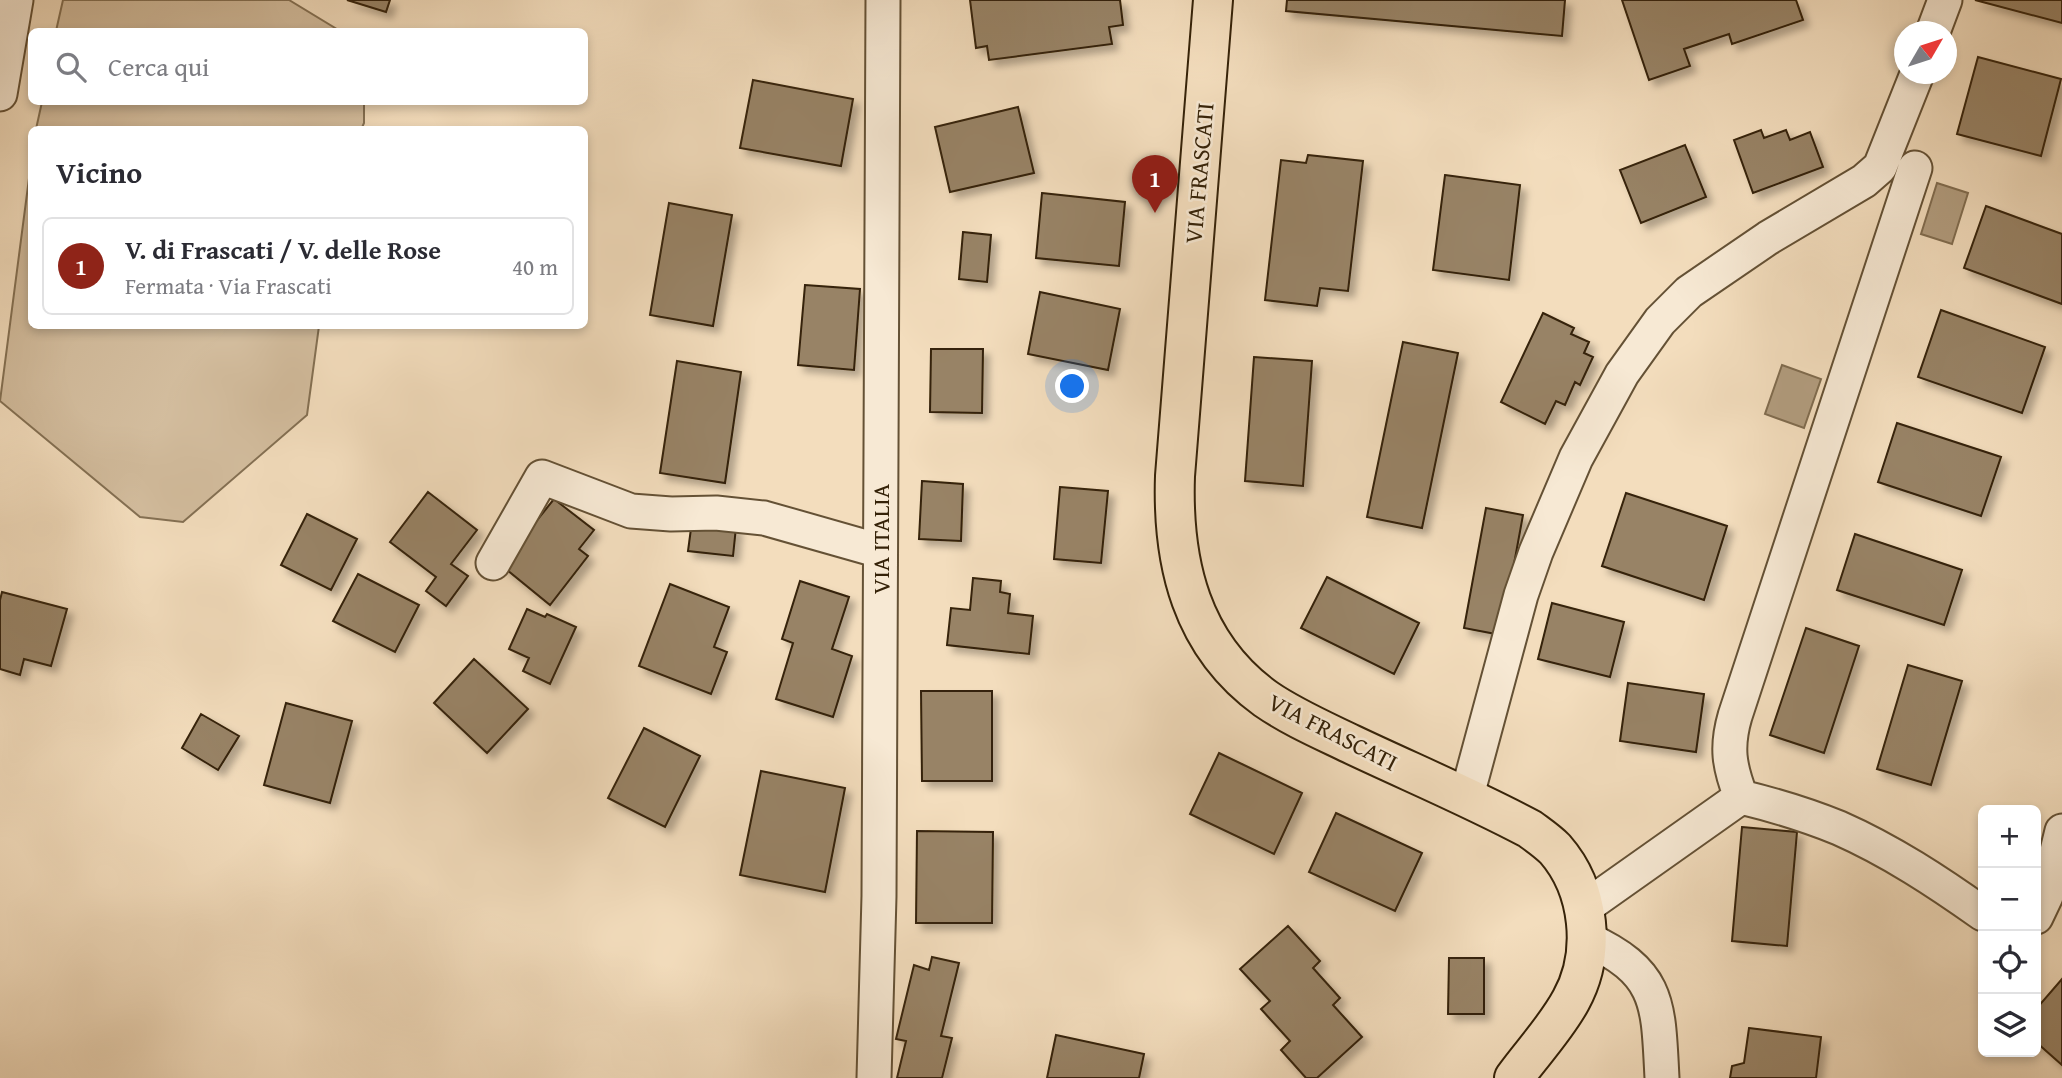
<!DOCTYPE html>
<html lang="it">
<meta charset="utf-8">
<style>
body{margin:0;font-family:"Gentium Book Plus",serif;background:#f2f2f3;color:#2b2b33}
.controls{position:absolute;right:21px;bottom:21px;display:grid;overflow:hidden;border-radius:10px;box-shadow:0 4px 10px #0003}
.controls button{width:63px;height:63px;display:grid;place-items:center;padding:0;border:0;border-bottom:2px solid #e1e1e2;background:#fff;color:#2b2b33;font:35px sans-serif}
.compass{position:absolute;left:1894px;top:21px;width:63px;height:63px;border-radius:50%;background:#fff;box-shadow:0 4px 10px #0003;rotate:51deg}
.you{position:absolute;left:1073px;top:387px;width:24px;height:24px;margin:-18px;border:5px solid #fff;border-radius:50%;background:#1a73e8;box-shadow:0 0 0 10px #1a73e833}
.badge{display:grid;place-items:center;width:46px;height:46px;border-radius:50%;background:#8f2418;color:#fff;font-size:23px;font-weight:700}
.pin{position:absolute;translate:-50% -58px;filter:drop-shadow(0 2px 4px #0008)}
.pin::after{content:'';position:absolute;top:37px;width:24px;height:21px;background:inherit;clip-path:polygon(0 0,100% 0,50% 100%)}
.list{margin:0;padding:0;list-style:none}
h2{display:flex;justify-content:space-between;align-items:center;height:91px;margin:0;padding:0 28px;font-size:30px}
h2 small{font-size:23px;font-weight:400;color:#7c7c81}
.list li{display:grid;grid-template-columns:46px 1fr auto;gap:21px;align-items:center;box-sizing:border-box;height:98px;margin:0 14px 14px;padding:0 14px;border:2px solid #e1e1e2;border-radius:10px}
.list b{display:block;font-size:26px;white-space:nowrap}
.list p{margin:0;font-size:23px;white-space:nowrap;color:#7c7c81}
.list em{font-size:23px;font-style:normal;color:#7c7c81}
.icon{flex:none;width:38px;height:38px;fill:none;stroke:currentColor;stroke-width:2;stroke-linecap:round;stroke-linejoin:round}
.map{position:relative;flex:none;width:2062px;height:1078px;overflow:hidden}
.search{position:absolute;background:#fff;box-shadow:0 4px 10px #0003;left:28px;top:28px;width:560px;height:77px;display:flex;align-items:center;gap:18px;box-sizing:border-box;padding:0 24px;border-radius:10px;color:#7c7c81;font-size:26px}
.panel{position:absolute;background:#fff;box-shadow:0 4px 10px #0003;left:28px;top:126px;width:560px;height:203px;border-radius:10px}
.map>svg:first-child{display:block}
.green{fill:#d3bd9e;stroke:#847053;stroke-width:2}
.water{fill:#b29d7f;stroke:#806c4f;stroke-width:2}
.building{fill:#988366;stroke:#352208;stroke-width:2;filter:url(#shadow)}
.lines{fill:none;stroke-linecap:round;stroke-linejoin:round}
.minor-casing{stroke:#645135;stroke-width:37}
.major-casing{stroke:#352208;stroke-width:42}
.minor{stroke:#f7e9d4;stroke-width:33}
.major{stroke:#f3ddbd;stroke-width:38}
.labels{text-anchor:middle;dominant-baseline:central;stroke-width:5;stroke-linejoin:round;paint-order:stroke}
.street-label{font-size:24px;fill:#352208;stroke:#f7e9d4}
</style>
<div class="map">
<svg width="2062" height="1078" viewBox="0 0 2062 1078">
<defs>
<filter id="shadow"><feDropShadow dx="6" dy="6" stdDeviation="3.5" flood-color="#0004"/></filter>
</defs>
<rect width="100%" height="100%" fill="#f3ddbd"/>
<filter id="stains"><feTurbulence type="fractalNoise" baseFrequency=".00286" numOctaves="4"/><feColorMatrix values="0 0 0 0 .2 0 0 0 0 .09 0 0 0 0 .02 0 0 0 .5 -.17"/></filter>
<radialGradient id="worn" r=".72"><stop offset=".6" stop-color="#630" stop-opacity="0"/><stop offset="1" stop-color="#630" stop-opacity=".3"/></radialGradient>
<path class="green" d="M63,0H289L340,31H56Z
M42,102H364V123L361,130L36,129Z
M31,163L32,326H319L307,415L183,522L140,517L0,401Z"/>
<path class="water" d="M1937,183L1968,193L1952,244L1921,234Z
M1782,365L1821,379L1804,428L1765,414Z"/>
<path class="building" d="M347,0H390L386,12Z
M970,0H1120L1123,25L1109,27L1112,44L989,60L987,46L976,48Z
M1287,0H1565L1562,36L1286,11Z
M1622,0H1796L1803,20L1732,44L1729,34L1684,49L1690,66L1649,80Z
M1975,0H2062V23Z
M1978,57L2061,79L2041,156L1957,134Z
M753,80L853,99L841,166L740,148Z
M1018,107L1034,173L950,192L935,127Z
M1761,130L1764,138L1786,130L1790,140L1810,132L1823,167L1753,193L1734,140Z
M1685,145L1706,197L1641,223L1620,170Z
M1308,155L1363,161L1348,291L1320,288L1317,306L1265,300L1281,160L1306,163Z
M1445,175L1520,185L1509,280L1433,270Z
M1042,193L1125,202L1119,266L1036,258Z
M669,203L732,215L713,326L650,315Z
M1986,206L2062,234V304L1964,268Z
M963,232L991,235L987,282L959,279Z
M805,285L860,289L854,370L798,365Z
M1040,292L1120,309L1108,370L1028,354Z
M1941,310L2045,347L2022,413L1918,377Z
M1543,313L1574,328L1571,334L1589,342L1584,353L1593,357L1580,385L1575,382L1565,405L1556,401L1545,424L1501,402Z
M1403,342L1458,353L1422,528L1367,517Z
M931,349H983L982,413L930,412Z
M1254,357L1312,361L1303,486L1245,481Z
M677,361L741,372L725,483L660,473Z
M1897,423L2001,457L1981,516L1878,482Z
M922,481L963,484L961,541L919,539Z
M1060,487L1108,491L1101,563L1054,559Z
M428,492L477,530L451,564L468,576L446,606L426,591L436,577L390,542Z
M1626,493L1727,526L1704,600L1602,566Z
M554,499L594,530L579,549L588,556L550,605L501,565Z
M1486,508L1523,515L1501,635L1464,628Z
M307,514L357,539L331,590L281,565Z
M692,521L736,527L733,556L688,551Z
M1855,534L1962,570L1944,625L1837,590Z
M358,574L419,605L395,652L333,621Z
M1327,577L1419,623L1394,674L1301,628Z
M973,578L1001,581L1000,592L1010,594L1008,613L1033,616L1029,654L947,645L951,608L970,610Z
M800,581L849,597L832,649L852,656L833,717L776,699L793,643L782,639Z
M670,584L729,607L714,647L727,652L711,694L639,666Z
M2,592L67,609L51,666L24,659L20,675L0,669V600Z
M1552,603L1624,622L1610,677L1538,659Z
M527,609L545,617L547,614L576,627L550,684L523,671L529,658L509,649Z
M1806,628L1859,646L1824,753L1770,735Z
M474,659L528,709L487,753L434,703Z
M1908,665L1962,681L1931,785L1877,769Z
M1628,683L1704,694L1696,752L1620,741Z
M921,691H992V781H922Z
M286,703L352,721L330,803L264,785Z
M201,714L239,736L218,770L182,748Z
M644,728L700,756L665,827L608,798Z
M1219,753L1302,793L1274,854L1190,814Z
M761,771L845,788L825,892L740,875Z
M1336,813L1422,853L1395,911L1309,872Z
M1742,827L1797,832L1787,946L1732,941Z
M917,831L993,832L992,923H916Z
M1288,926L1320,961L1313,968L1340,998L1333,1005L1362,1037L1317,1078H1306L1281,1050L1290,1041L1261,1009L1270,1001L1240,969Z
M932,957L959,963L941,1036L952,1038L942,1078H897L906,1041L896,1039L914,965L929,970Z
M1449,958H1484V1014H1448Z
M2062,979V1065L2036,1042V1009Z
M1749,1028L1821,1037L1816,1078H1730L1732,1066L1744,1063Z
M1056,1035L1144,1054L1139,1078H1047Z"/>
<g class="lines">
<defs>
<path id="minor" d="M1933,32L1945,0
M0,94L16,0
M493,563L542,477L631,511L671,514L716,513L764,518L880,551
M1741,797C1729,766 1726,747 1735,716L1915,168
M1466,799L1521,595L1536,552L1576,458L1622,374L1660,321L1689,292L1768,238L1864,181L1880,167L1917,74
M1584,908L1741,797C1774,805 1807,815 1839,828C1891,851 1938,882 1983,914
M2036,917L2046,896L2062,831
M1587,939C1661,973 1658,1004 1662,1078
M874,1078L879,896L883,0"/>
<path id="major" d="M1213,0L1175,476C1172,563 1191,645 1266,699C1292,717 1322,730 1351,744C1410,772 1472,798 1530,829C1538,835 1547,841 1555,849C1590,889 1597,953 1571,1000C1556,1028 1532,1053 1514,1078"/>
</defs>
<use href="#minor" class="minor-casing"/>
<use href="#major" class="major-casing"/>
<use href="#minor" class="minor"/>
<use href="#major" class="major"/>
</g>
<g class="labels">
<g class="street-label">
<text transform="translate(1199 173) rotate(-85)">VIA FRASCATI</text>
<text transform="translate(880 539) rotate(-90)">VIA ITALIA</text>
<text transform="translate(1333 732) rotate(27)">VIA FRASCATI</text>
</g>
</g>
<rect width="100%" height="100%" filter="url(#stains)"/>
<rect width="100%" height="100%" fill="url(#worn)"/>
</svg>
<div class="controls">
<button>+</button>
<button>−</button>
<button><svg class="icon" aria-label="locate" viewBox="0 0 24 24"><circle cx="12" cy="12" r="6"/><path d="M12 2v4M12 18v4M2 12h4M18 12h4"/></svg></button>
<button><svg class="icon" aria-label="layers" viewBox="0 0 24 24"><path d="M12 4l9 5-9 5-9-5zM3 14l9 5 9-5"/></svg></button>
</div>
<svg class="compass" viewBox="-18 -18 36 36"><path d="M0-13l5 13h-10z" fill="#e53935"/><path d="M0 13l5-13h-10z" fill="#7c7c81"/></svg>
<div class="you"></div>
<div class="pin badge" style="left:1155px;top:213px">1</div>
<div class="search"><svg class="icon" aria-label="search" viewBox="0 0 24 24"><circle cx="10" cy="10" r="6"/><path d="M15 15l6 6"/></svg>Cerca qui</div>
<section class="panel">
<h2>Vicino<small></small></h2>
<ul class="list">
<li><span class="badge">1</span><div><b>V. di Frascati / V. delle Rose</b><p>Fermata · Via Frascati</p></div><em>40 m</em></li>
</ul>
</section>
</div>
